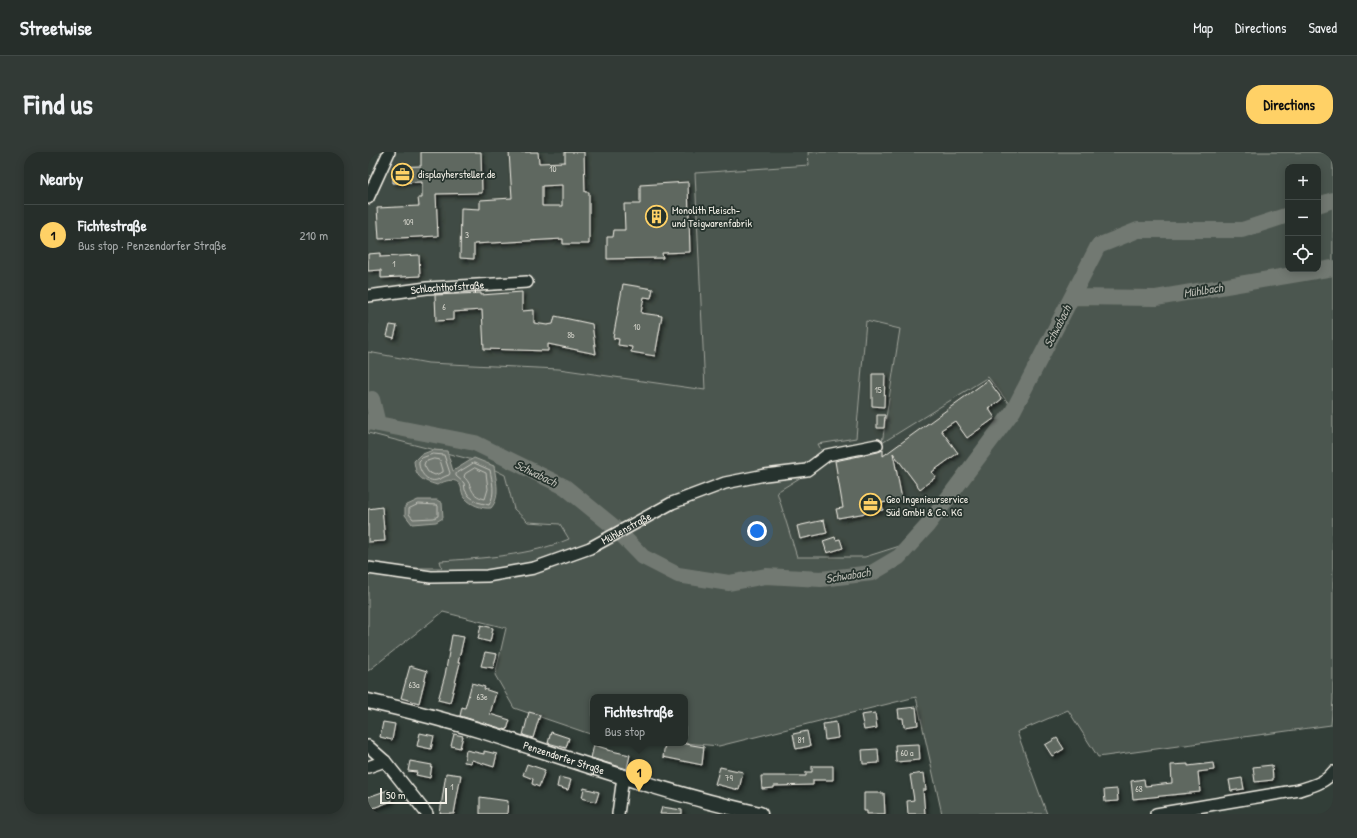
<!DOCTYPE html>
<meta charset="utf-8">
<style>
body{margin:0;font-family:"Patrick Hand",sans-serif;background:#323a36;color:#f1f3f6}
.controls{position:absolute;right:12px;top:12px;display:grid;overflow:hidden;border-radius:8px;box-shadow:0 2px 10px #0003}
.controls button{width:36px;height:36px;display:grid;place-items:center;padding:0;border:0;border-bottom:1px solid #424a47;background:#262e2a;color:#f1f3f6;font:20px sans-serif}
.scale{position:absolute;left:12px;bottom:10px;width:67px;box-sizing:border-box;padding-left:4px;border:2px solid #f4f1e8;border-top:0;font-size:11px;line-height:14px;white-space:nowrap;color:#f4f1e8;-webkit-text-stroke:3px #26332d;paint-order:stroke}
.you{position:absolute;left:389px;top:379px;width:14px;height:14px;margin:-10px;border:3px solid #fff;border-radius:50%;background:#1a73e8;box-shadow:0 0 0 6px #1a73e833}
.badge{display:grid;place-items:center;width:26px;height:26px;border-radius:50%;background:#ffd166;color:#111;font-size:13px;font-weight:700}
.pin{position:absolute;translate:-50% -33px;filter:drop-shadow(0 1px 2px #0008)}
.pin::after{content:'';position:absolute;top:21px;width:14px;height:12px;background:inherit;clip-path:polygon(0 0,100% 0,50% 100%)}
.popup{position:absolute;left:222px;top:542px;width:98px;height:52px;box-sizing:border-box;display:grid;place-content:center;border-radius:8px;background:#262e2a;filter:drop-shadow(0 1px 3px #0005);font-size:13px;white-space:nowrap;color:#a4a8a8}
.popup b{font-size:15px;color:#f1f3f6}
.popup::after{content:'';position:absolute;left:50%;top:100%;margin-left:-8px;border:8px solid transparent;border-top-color:#262e2a}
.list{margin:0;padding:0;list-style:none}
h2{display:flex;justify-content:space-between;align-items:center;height:52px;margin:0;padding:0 16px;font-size:17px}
h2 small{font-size:13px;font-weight:400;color:#a4a8a8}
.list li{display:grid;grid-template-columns:26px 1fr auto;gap:12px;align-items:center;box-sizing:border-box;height:60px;padding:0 16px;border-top:1px solid #424a47}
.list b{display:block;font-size:15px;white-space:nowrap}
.list p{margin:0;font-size:13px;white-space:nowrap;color:#a4a8a8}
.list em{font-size:13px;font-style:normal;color:#a4a8a8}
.icon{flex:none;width:22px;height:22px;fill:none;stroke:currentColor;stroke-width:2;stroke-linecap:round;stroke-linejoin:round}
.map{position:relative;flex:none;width:965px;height:662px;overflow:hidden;border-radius:16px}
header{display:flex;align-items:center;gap:24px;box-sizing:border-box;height:56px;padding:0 20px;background:#262e2a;border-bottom:1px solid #424a47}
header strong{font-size:19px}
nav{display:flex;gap:22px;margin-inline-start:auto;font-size:14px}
.intro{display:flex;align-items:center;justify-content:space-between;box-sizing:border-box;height:96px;padding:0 24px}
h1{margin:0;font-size:28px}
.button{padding:10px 18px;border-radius:16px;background:#ffd166;color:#111;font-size:14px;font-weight:700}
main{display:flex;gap:24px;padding:0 24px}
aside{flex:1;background:#262e2a;border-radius:16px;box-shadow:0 2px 10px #0003}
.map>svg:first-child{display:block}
.built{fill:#404b44}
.green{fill:#4c564f;stroke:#a0a49c;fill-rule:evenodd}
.water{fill:#727972;stroke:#a6a9a1}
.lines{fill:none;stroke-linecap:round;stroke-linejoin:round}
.shore{stroke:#c0c1b9;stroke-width:1}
.river{stroke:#727972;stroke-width:16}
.building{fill:#5f6861;stroke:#f4f1e8;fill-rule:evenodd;filter:url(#shadow)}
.minor-casing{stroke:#f4f1e8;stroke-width:14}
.major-casing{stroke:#f4f1e8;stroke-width:17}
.minor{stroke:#26332d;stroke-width:11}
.major{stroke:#26332d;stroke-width:14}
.labels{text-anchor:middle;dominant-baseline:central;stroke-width:3.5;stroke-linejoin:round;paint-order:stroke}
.number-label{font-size:9px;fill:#cfcfc6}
.poi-label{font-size:11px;fill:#f4f1e8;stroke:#26332d;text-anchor:start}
.street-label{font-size:11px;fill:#f4f1e8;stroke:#26332d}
.water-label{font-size:12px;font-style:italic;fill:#babbb3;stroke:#26332d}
</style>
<header>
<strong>Streetwise</strong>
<nav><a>Map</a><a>Directions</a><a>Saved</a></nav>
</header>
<div class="intro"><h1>Find us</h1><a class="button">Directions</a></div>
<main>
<aside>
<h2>Nearby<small></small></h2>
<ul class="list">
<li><span class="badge">1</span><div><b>Fichtestraße</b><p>Bus stop · Penzendorfer Straße</p></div><em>210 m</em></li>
</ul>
</aside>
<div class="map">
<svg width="965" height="662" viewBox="0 0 965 662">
<defs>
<filter id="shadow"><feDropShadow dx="2.5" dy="2.5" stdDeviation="2" flood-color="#0009"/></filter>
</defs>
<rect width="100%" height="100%" fill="#323e38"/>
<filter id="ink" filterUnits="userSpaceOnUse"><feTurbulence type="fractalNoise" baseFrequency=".025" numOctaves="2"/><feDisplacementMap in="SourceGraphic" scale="8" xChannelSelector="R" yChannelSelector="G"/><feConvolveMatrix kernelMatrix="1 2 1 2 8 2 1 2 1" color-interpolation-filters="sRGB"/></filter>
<g filter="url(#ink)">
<path class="built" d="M19,0H440L441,13L327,21L337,238L191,217L60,211L0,200V40Z
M498,169L532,177L620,225L642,253L538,392L497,405H428L409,339L459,309L450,292L488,286Z
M0,281L109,309L137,323L146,357L160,370L192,372L201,387L168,399L106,407L73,409L74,416H0Z"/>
<path class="green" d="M440,0H965V548L963,573L730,605L700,558L649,580L679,662H574L548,545L351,594L317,591V545H225V583L146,556L127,523L138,476L75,460L0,519V416H74L72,409C115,406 161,404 201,387L192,372L160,370L146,357L137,323L109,309L0,281V200L60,211L191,217L337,238L327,21L441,13ZM920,15H950V117H920ZM498,169L532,177L514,291L620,225L642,253L538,392L497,405H429L409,340L459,309L450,292L488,286Z"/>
<path class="water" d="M65,298L79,299L85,319L106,306L126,314C128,328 133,345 123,356C114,357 103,353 97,346C94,343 94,339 93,335C89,324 76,329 69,333C53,328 48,326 46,309L52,303Z
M50,348H69L74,351L75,366L68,370L44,372L37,363V354Z"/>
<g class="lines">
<path class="shore" d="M65,302L76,303L82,321L81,323C77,324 73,327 69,328C59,331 50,319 51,309L54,306Z
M66,307L72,308L75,318V320L67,323L60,320L56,313L57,310Z
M106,311L122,318C124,329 128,342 121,353L109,350L101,344L97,338L96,331L88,324V322Z
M107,316L118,321L120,337L117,347C100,343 106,334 96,325L97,322Z
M51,352L69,353L70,354V364L66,366L45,367L41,362V357Z"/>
<path class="river" d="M950,53L965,48
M704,145L788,146L965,116
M4,247L10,272
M0,270L107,291L197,335L246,375L275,405L310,423L361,431L398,424L453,427L504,421L531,405L559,374L645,259L730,94L770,78H874L920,63"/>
</g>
<path class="building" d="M53,0H113L114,41L68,42L70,84L11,87L9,56L51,54L50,46H54V30L25,31V15L53,14Z
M141,0H170L171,11L197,10V0H216L217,40H221V92H195V87L106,92V107L92,106L93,56L112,57V48L144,46ZM194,33V54H174V34Z
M320,30L322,100L294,101L295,106L239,107V85H245L246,78H257L256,52H272V33Z
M12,101V105L51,103L52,124L13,126V118L0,119V102Z
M255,132L285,137L283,146L276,145L273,161L294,164L287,204L263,200L264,195L250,193L251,187L245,186Z
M154,140V159L166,158V171L179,173L185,172L187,164L224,172L228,202L180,192V199L116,197L114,158L85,160V168L68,169L67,143L113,141V143Z
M22,173L29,174L26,186L19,184Z
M504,222H517L516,255L504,254Z
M620,228L634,247L621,257L627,266L599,286L587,269L573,278L590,301L564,320L568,325L552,337L525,301L534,347L514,351L515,358L470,366L468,357L475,356L467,309L510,300L515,298V304Z
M509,263H517L516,276H509Z
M14,355L17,389L0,390V357Z
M456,368L459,381L432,387L429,374Z
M467,385L468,388L472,387L475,396L459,401L455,389Z
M113,473L125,476L122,490L110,487Z
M84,483L96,485L90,511H92L82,551L70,548L77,523Z
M117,500L129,502L125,516L113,514Z
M42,514L59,519L51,551L33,546Z
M104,531L117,535L116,537L128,541L122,562L142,568L139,578L92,564L94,555L97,556Z
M548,555L550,573L536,575L535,566H531L530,557Z
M161,560L172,563L165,586L155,583Z
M507,561L509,576L496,578L493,563Z
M15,570L27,572L24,588L12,585Z
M468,570L470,586L457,588L455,572Z
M439,579L442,594L428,597L425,582Z
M183,580L201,586L198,596L180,591Z
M52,581L66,584L63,597L49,594Z
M86,582L95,584L92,596L83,594Z
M689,586L696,597L684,604L677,593Z
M297,591H312L336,595L334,613L295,605Z
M551,592L552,608L528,610L527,593Z
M226,593L239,597V598L262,603L259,617L223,606Z
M510,597L511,611L495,612L494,598Z
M98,598L116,602V599L129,602L126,615L104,608L103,611L96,610Z
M42,609L64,613L62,626L48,623L49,620L40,619Z
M845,611L846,618L830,620L832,640L765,647L763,629L776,627L777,634L804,631L803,613L820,612V614Z
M159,612L177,618L171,635L164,632L165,627L155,623Z
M904,613L905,628L887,630L885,615Z
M444,614H465V628H445V633L406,634V636L394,637L393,624H438V620H444Z
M352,615L375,620L371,638L347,632Z
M78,621L93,623L86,662H72Z
M556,621L558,638H555L557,662H540L539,649L546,648L542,623Z
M191,625L203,628L200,638L189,635Z
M874,626L876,637L863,639L861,628Z
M216,636L231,640L228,650L214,646Z
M749,637L750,649L737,650L736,638Z
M20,638L24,649L0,658V645Z
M496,641H516L517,662H499V659H496Z
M112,645L140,649L139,662H112Z
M294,655L314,658V662H292Z"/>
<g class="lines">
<defs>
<g id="minor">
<path d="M0,46L21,0"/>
<path id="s1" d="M0,144L59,136L159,130"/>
<path id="s2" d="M0,416L63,425L119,424L166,416L222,396L304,351L357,331L397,323L439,318L459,303L509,293"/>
<path d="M0,594L17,609L59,662"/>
<path d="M0,615L17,609"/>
<path d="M250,662L255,625"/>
<path d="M788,662L931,638C943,634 957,631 965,620"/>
</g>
<g id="major">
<path id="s3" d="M0,549C39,558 78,568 117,580C208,609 299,642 392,662"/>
</g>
</defs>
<use href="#minor" class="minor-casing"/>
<use href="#major" class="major-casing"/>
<use href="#minor" class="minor"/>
<use href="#major" class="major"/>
</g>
</g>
<defs>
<symbol id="office-ring" viewBox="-11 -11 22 22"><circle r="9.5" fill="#26332d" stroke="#ffd166" stroke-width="1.5"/><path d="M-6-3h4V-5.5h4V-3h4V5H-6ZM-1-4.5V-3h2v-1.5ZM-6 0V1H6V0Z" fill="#ffd166"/></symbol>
<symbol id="building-ring" viewBox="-11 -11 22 22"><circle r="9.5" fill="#26332d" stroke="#ffd166" stroke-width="1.5"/><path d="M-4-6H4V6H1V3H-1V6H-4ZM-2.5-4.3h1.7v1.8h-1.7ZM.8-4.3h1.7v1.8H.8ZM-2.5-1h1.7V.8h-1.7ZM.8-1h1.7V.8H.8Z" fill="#ffd166"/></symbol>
</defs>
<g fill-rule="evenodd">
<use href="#office-ring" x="22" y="10" width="25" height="25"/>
<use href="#building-ring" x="276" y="52" width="25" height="25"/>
<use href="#office-ring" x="490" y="340" width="25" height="25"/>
</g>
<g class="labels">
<g class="number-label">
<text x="185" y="17">10</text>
<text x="40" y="70">109</text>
<text x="99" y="83">3</text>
<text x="26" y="112">1</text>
<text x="76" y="155">6</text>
<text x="269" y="175">10</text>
<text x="203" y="183">8b</text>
<text x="510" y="238">15</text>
<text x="46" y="533">63a</text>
<text x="114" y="545">63e</text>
<text x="433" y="588">81</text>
<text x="539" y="601">60 a</text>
<text x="361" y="626">79</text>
<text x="84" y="635">1</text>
<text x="771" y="637">68</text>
</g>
<g class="poi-label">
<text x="50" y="22">displayhersteller.de</text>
<text x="304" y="58">Monolith Fleisch-<tspan x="304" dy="13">und Teigwarenfabrik</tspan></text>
<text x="518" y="347">Geo Ingenieurservice<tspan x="518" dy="13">Süd GmbH &amp; Co. KG</tspan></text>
</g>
<g class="street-label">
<text stroke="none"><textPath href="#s1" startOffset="80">Schlachthofstraße</textPath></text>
<text stroke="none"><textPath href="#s2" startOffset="268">Mühlenstraße</textPath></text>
<text stroke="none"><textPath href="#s3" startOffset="204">Penzendorfer Straße</textPath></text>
</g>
<g class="water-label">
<text transform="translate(835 138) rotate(-9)">Mühlbach</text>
<text transform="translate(689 174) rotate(-63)">Schwabach</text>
<text transform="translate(168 321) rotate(26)">Schwabach</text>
<text transform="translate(480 423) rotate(-9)">Schwabach</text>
</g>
</g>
</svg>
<div class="controls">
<button>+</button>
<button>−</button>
<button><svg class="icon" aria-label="locate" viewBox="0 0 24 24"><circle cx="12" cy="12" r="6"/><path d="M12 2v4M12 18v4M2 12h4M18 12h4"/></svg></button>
</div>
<div class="scale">50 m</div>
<div class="you"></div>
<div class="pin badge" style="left:271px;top:640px">1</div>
<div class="popup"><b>Fichtestraße</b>Bus stop</div>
</div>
</main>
